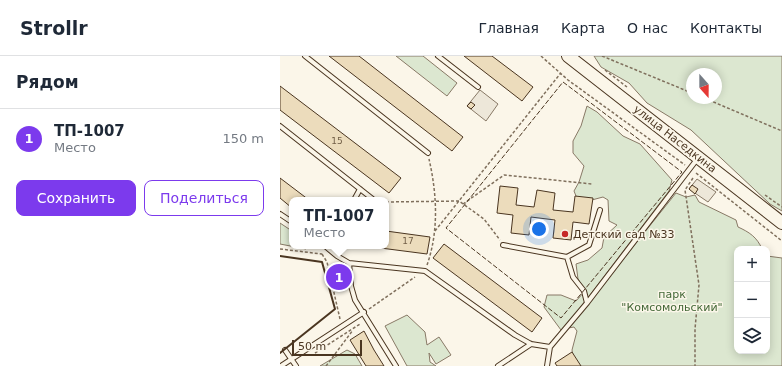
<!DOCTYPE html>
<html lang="ru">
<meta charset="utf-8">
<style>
body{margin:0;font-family:"DejaVu Sans",sans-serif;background:#f2f2f3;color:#1f2937}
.controls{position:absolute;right:12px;bottom:12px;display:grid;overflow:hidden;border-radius:8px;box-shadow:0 2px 10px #0003}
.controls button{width:36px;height:36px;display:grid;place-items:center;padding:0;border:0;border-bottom:1px solid #e0e1e3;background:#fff;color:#1f2937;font:20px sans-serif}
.compass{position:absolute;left:406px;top:12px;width:36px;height:36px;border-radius:50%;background:#fff;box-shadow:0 2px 10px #0003;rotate:159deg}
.scale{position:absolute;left:12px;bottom:10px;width:70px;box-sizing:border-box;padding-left:4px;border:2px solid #4a3520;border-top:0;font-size:11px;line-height:14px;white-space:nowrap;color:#4a3520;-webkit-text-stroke:3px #fbf6e9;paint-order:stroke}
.you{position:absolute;left:259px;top:173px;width:14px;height:14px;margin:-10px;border:3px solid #fff;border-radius:50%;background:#1a73e8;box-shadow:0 0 0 6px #1a73e833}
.badge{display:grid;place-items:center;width:26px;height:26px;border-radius:50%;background:#7c3aed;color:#fff;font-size:13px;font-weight:700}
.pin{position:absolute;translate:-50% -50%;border:2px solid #fff;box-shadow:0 1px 4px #0006}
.popup{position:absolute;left:9px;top:141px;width:100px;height:52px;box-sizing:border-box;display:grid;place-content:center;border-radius:8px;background:#fff;filter:drop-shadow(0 1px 3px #0005);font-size:13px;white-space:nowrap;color:#747a83}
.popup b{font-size:15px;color:#1f2937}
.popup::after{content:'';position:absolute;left:50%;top:100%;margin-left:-8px;border:8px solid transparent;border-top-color:#fff}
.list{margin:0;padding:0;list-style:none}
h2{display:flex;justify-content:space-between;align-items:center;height:52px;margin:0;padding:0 16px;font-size:17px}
h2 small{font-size:13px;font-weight:400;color:#747a83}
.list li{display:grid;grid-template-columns:26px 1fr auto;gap:12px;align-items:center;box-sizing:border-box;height:60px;padding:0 16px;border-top:1px solid #e0e1e3}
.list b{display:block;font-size:15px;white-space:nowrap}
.list p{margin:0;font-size:13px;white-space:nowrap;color:#747a83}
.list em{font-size:13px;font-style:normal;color:#747a83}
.actions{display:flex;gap:8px;padding:12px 16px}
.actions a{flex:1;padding:9px 0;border:1px solid #7c3aed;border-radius:8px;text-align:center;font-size:14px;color:#7c3aed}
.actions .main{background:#7c3aed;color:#fff}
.icon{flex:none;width:22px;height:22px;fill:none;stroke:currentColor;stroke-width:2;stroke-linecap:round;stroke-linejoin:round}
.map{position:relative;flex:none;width:502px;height:310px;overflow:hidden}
header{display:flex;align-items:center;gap:24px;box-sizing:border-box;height:56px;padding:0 20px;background:#fff;border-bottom:1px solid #e0e1e3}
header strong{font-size:19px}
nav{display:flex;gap:22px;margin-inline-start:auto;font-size:14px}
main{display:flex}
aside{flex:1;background:#fff}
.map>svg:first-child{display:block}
.green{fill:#dce7d0;stroke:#887966;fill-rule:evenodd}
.parking{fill:#ede7d9;stroke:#887966}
.building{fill:#ecdcbc;stroke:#4a3520}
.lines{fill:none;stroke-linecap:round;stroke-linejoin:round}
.lane-casing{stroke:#4a3520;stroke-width:6}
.secondary-casing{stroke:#4a3520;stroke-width:14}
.path{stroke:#7f6f5c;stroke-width:1.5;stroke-dasharray:3 2;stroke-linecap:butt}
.lane{stroke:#fbf6e9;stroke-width:4}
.secondary{stroke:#fbf6e9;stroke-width:12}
.fence{stroke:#4a3520;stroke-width:1;stroke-dasharray:5 2;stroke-linecap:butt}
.wall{stroke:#4a3520;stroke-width:2}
.poi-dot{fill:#c62828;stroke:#fbf6e9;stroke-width:1.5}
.labels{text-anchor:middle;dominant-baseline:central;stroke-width:3;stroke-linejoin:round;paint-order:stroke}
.number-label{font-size:9px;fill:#725f47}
.street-label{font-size:11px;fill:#4a3520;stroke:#fbf6e9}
.poi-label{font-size:11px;fill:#4a3520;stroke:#fbf6e9;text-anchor:start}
.park-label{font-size:11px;fill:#436837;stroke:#fbf6e9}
</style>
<header>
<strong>Strollr</strong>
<nav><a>Главная</a><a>Карта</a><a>О нас</a><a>Контакты</a></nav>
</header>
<main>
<aside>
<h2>Рядом<small></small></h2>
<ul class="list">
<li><span class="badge">1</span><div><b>ТП-1007</b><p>Место</p></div><em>150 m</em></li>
</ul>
<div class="actions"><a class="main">Сохранить</a><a>Поделиться</a></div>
</aside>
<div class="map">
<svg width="502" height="310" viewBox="0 0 502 310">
<rect width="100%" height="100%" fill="#fbf6e9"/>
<path class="green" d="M116,0H143L177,27L167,40Z
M314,0H502V155L490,148L411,74L367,47L349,27L321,11ZM412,18H436V42H412Z
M307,50L317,56L343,80L360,88L392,124L389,135L284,273L281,274L264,251L267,239H281L296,245L305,235L298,223L296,208L308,204L322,192L324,181L337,169L329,165L328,144L323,141L308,145H298L294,135L299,126L304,110L293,97V85L301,70Z
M396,137L406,141L415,139L419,146L456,164L458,171C469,176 477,181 482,193H457V295H487V200L502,202V310H295L292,294L297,275L294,271L288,272Z
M0,167L12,175V190H28L26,193L0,188Z
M127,259L145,276L147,289L159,281L171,299L156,308L149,297L150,306L156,310H127L105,270Z
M67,294L75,298L82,310H40Z"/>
<path class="parking" d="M200,34L218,48L206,65L187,50Z
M417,123L436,136L428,146L409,133Z"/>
<path class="building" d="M49,0H79L183,81L172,95Z
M184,0H212L253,31L242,45Z
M0,30L121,122L109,137L0,54Z
M191,46L195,49L191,53L187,50Z
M0,122L29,144H12V152L0,142Z
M412,129L418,133L415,138L409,133Z
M220,130L238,132L236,149L254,151L257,134L275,137L273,154L293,156L295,140L313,142L309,168L293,166L291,184L273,182L275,164L251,161L249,179L231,177L233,159L217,157Z
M106,175L150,181L147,198L85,190H106Z
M164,188L262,262L252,276L153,202Z
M61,214L65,226L57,228L54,216Z
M84,275L94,294L104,310H86L70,284Z
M292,296L301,310H277L275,307Z"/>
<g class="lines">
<defs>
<path id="lane" d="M25,0L148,97
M158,0L198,31
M0,70L94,144
M74,144L80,133
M0,158L12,166
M223,189L287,201
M45,190L57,200L69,207L145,215L235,279L251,288L270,291L267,310
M69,207L71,230L75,244L116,310
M307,247L304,235L293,221L287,201L309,189L320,154
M270,291L307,247L418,102
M5,294L16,310
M1,310L84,256
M218,310L251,288"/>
<path id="secondary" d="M288,0L502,167"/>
</defs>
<use href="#lane" class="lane-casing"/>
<use href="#secondary" class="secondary-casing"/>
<path class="path" d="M261,0L288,24L405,109
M322,0L412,37
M325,14L347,31
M424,42L502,75
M416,117L502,185
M413,122L405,134L419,229L415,273V310
M485,139L502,151
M106,146L179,145L204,163L220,184
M183,148L224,119L312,128
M155,175L280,18
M0,193L42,198
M42,198L47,206L60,263
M147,209C159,175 157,138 149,103
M89,253L135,221
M35,297L80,268
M46,310L73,274"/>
<use href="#lane" class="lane"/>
<use href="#secondary" class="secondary"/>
<path class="fence" d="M283,26L402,116L281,262L166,172Z"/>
<path class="wall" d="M0,200L42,206L55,253L0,297"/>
</g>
<circle class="poi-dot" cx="285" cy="178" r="4"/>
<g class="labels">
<g class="number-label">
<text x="57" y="85">15</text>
<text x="128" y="185">17</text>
</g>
<g class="street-label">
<text transform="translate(395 83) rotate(38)">улица Наседкина</text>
</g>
<g class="poi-label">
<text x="293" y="178">Детский сад №33</text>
</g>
<g class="park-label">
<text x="392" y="238">парк<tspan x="392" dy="13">"Комсомольский"</tspan></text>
</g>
</g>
</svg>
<div class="controls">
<button>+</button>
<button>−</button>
<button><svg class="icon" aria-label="layers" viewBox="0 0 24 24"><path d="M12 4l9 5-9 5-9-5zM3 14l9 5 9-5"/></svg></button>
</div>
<svg class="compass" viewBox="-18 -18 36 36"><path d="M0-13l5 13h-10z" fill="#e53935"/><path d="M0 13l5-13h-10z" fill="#747a83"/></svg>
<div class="scale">50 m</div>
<div class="you"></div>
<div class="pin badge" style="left:59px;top:221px">1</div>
<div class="popup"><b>ТП-1007</b>Место</div>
</div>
</main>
